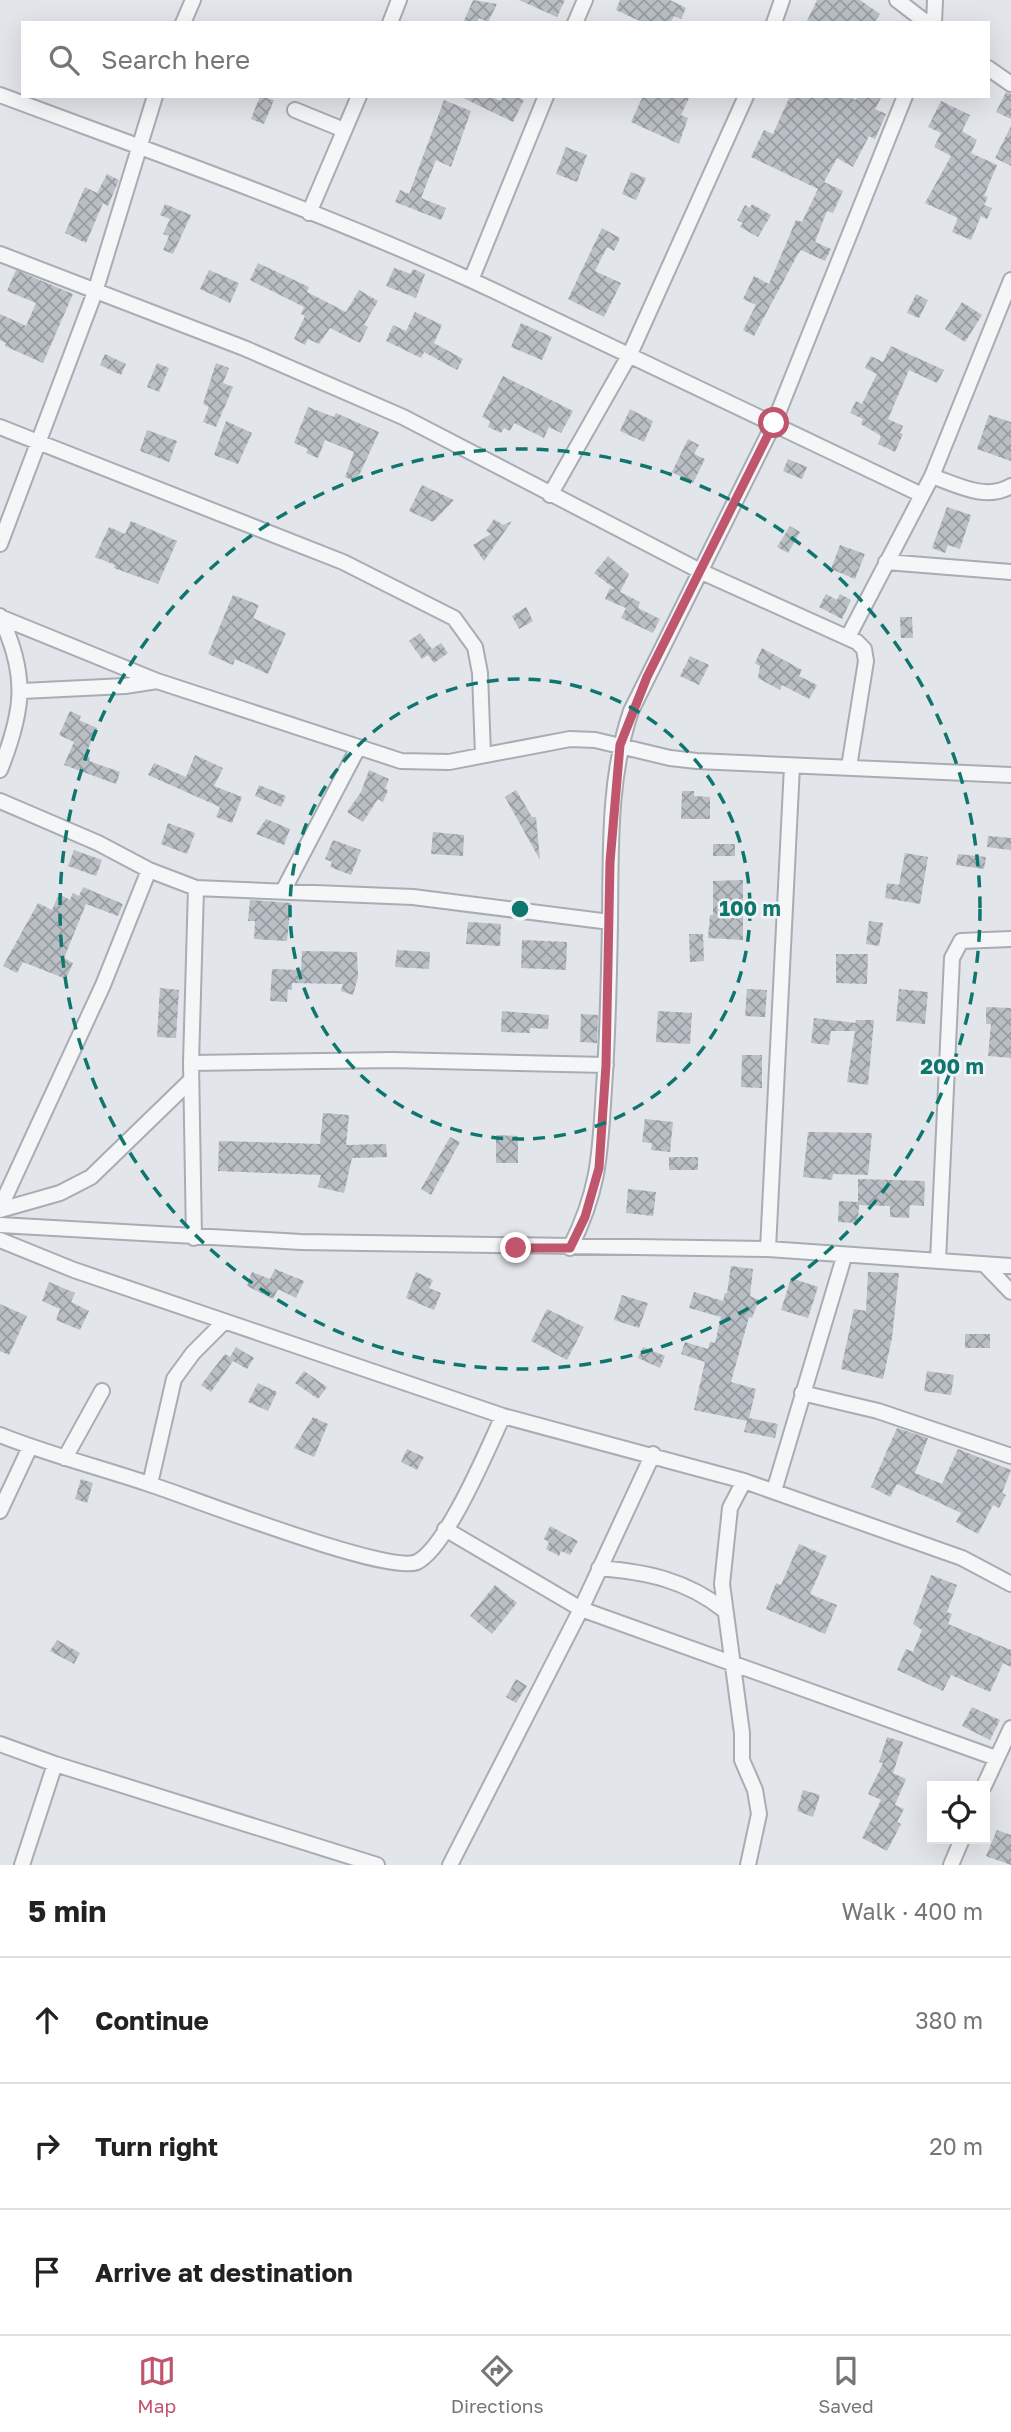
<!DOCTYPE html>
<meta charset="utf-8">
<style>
body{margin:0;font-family:"Golos Text",sans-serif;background:#f2f2f2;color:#222}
.controls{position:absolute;right:21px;bottom:21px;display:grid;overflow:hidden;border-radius:0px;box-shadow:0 7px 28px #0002}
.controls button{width:63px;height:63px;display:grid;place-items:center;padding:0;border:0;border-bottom:2px solid #e0e0e0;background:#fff;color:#222;font:35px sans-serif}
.stop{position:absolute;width:21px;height:21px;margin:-16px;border:5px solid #c0566d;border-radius:50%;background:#fff}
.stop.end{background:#c0566d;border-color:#fff;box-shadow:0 2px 7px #0008}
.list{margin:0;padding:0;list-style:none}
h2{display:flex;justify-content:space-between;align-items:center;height:91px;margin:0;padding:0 28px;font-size:30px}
h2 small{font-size:23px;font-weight:400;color:#767676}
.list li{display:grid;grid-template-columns:46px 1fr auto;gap:21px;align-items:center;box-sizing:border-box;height:126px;padding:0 28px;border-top:2px solid #e0e0e0}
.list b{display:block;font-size:26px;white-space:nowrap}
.list em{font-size:23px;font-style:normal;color:#767676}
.icon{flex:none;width:38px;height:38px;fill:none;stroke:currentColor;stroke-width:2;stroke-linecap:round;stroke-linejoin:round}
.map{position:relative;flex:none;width:1011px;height:1865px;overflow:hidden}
.search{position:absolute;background:#fff;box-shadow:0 7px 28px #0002;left:21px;right:21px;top:21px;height:77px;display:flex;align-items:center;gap:18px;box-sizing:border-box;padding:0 24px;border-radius:0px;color:#767676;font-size:26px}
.sheet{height:469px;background:#fff}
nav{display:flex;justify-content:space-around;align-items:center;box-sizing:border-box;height:98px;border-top:2px solid #e0e0e0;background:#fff;font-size:19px;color:#767676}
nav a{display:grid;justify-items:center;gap:4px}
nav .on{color:#c0566d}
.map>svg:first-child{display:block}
.building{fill:url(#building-cross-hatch)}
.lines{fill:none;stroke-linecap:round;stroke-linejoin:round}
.street-casing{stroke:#a8acb3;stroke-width:18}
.street{stroke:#f5f6f8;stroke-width:14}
.route{stroke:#c0566d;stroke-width:9}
.ring{fill:none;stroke:#0f766e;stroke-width:3.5;stroke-dasharray:12 9}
.centre{fill:#0f766e;stroke:#f2f4f7;stroke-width:3.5}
.ring-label{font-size:21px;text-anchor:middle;font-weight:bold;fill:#0f766e;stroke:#f2f4f7;stroke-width:5;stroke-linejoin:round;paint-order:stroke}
</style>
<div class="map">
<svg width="1011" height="1865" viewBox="0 0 1011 1865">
<defs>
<pattern id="building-cross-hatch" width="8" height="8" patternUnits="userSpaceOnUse" patternTransform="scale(1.75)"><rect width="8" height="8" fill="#babfc5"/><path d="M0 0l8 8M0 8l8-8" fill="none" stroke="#979ca1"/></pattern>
</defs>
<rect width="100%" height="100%" fill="#e2e5e9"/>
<path class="building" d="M473,0L497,4L488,22L479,18L477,23H463Z
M519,0H565L557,17Z
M620,0H670L686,8L681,19L674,16L670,23H644L616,10Z
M817,0H860L880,14L874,23H806Z
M1006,92L1011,94V119L996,112Z
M260,96L274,100L264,124L251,119Z
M459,96H489L501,101L503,96H515L524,100L513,122Z
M643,96H690L681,115L688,118L679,144L631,122Z
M790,96H847L856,100L858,96H882L875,109L886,114L875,139L869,136L853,167L837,158L824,182L843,191L833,213L827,211L815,242L831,249L825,261L801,250L798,254L754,336L743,330L756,305L743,299L754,276L769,284L796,220L802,222L818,189L751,157L764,130L773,134Z
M444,100L471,111L451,167L436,160L421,198L446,208L441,220L395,202L400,190L409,194Z
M941,101L970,115L962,131L977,140L971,153L997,165L984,196L988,197L984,205L992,208L987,219L981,216L971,240L952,232L958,218L925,203L951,156L934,147L941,133L928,127Z
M1011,126V166L995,158Z
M566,147L587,155L577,182L556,174Z
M631,172L646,178L636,200L622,194Z
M107,174L119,180L108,206L103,203L86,243L65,233L85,187L97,193Z
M165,204L191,215L173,254L163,250L169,236L163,234L170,219L160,215Z
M752,204L771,215L758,237L740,227L743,223L737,220L745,205L750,208Z
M602,228L620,238L614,251L607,247L595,271L621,283L604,317L568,299Z
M258,263L309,287L307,292L346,312L359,290L378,301L364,325L368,327L360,343L330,328L319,344L308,339L305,345L294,339L305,316L301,314L304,307L250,280Z
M394,268L411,274L413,269L425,274L416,298L386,286Z
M16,270L73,294L43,363L5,346L6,343L0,340V314L26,326L36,303L7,291Z
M209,270L239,283L230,303L200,289Z
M916,294L928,300L919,318L907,313Z
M962,302L982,315L965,342L945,329Z
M415,312L442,325L434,343L463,359L457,370L424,352L421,358L386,341L393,325L406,331Z
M521,323L552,337L542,360L511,347Z
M891,346L944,370L937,383L909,370L888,419L903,426L900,433L903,434L895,452L878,444L881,436L861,424L863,419L850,413L856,401L862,404L877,374L865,368L871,356L883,362Z
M105,354L126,364L121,375L100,365Z
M157,363L169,368L159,392L147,387Z
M216,363L229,368L223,383L233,387L216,427L203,422L209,407L203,404Z
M503,376L573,411L561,433L549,427L544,438L514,423L510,431L504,428L501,433L488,427L490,421L482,417Z
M308,407L334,417L336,413L379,432L356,482L345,477L354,452L325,440L318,458L306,453L308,449L294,443Z
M630,409L653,421L644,442L620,431Z
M989,415L1011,422V461L977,449Z
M226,421L252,433L238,464L214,455Z
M147,430L177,441L169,462L140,451Z
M688,439L699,445L694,454L705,459L693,483L672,472Z
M788,459L807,467L802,479L783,471Z
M422,485L454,500L433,522L409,511Z
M947,507L971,515L960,549L948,545L945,553L932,548Z
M494,519L503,525L512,521L484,561L473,545L491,534L486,531Z
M131,521L177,541L158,584L114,568L115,565L95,557L109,527L125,534Z
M790,526L800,532L788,553L777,547Z
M840,545L865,554L855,579L831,569Z
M608,556L629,574L620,592L640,602L638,608L660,619L653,633L621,618L626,608L605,599L610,588L616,590L594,573Z
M826,594L837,600L840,594L851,600L842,619L819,607Z
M233,595L259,605L253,618L286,633L268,674L235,659L233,665L208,654Z
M526,607L533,621L519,629L512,616Z
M900,617H912L913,638H901Z
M420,633L432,649L441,643L448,653L434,663L428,655L422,659L409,641Z
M762,648L802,670L799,676L817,685L809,699L782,685L780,690L758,678L760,666L755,663Z
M690,656L709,665L699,685L680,676Z
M70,711L81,716L79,720L97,728L85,756L90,757L89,761L120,772L116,784L64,765L74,742L59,735Z
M195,755L223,768L214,786L242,797L232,823L216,817L220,807L148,775L154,763L186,777Z
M369,770L389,779L385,789L388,790L383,802L378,799L363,822L347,812L361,792Z
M259,785L286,796L281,807L255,796Z
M516,790L532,817H536L540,860L505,797Z
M682,791H694V796L710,797V819H681Z
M266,819L290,829L284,845L256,834Z
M168,823L195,833L187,854L161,844Z
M433,832L464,835L463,856L431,854Z
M988,836L1011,838V850L987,847Z
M333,840L361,850L351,875L330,867L332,862L325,859Z
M713,844H735V856H713Z
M74,850L102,860L96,876L68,866Z
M905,853L928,857L920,904L885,898L887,883L899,885Z
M958,854L986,857L984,869L956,865Z
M743,880V940L708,938L710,915H713V881Z
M83,887L123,904L118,916L86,904L64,958L73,963L66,979L23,962L17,973L3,966L38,903L52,910L59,894L70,900L73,893L79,896Z
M250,900L291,903L287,941L254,939L255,921H248Z
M869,921L883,923L879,946L866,944Z
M468,922L501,924L500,946L466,944Z
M689,934H703L704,961L690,962Z
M522,940L567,942L566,970L521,968Z
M397,950L430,952L429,969L395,967Z
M302,951L357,952L358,977L353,995L341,991L343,984L292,983V990L288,989L287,1002L270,1001L272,969L301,970Z
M836,954H868L867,984L836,983Z
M160,988L179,990L176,1038L157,1037Z
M747,989L767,990L765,1017L745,1016Z
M899,989L928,992L925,1024L896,1021Z
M986,1007L1011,1008V1058L988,1056L991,1024H986Z
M502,1011L549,1015L548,1029L530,1028V1033L501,1032Z
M658,1011L692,1013L690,1044L656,1042Z
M581,1014L598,1015L597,1043L580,1042Z
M814,1018L856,1023L855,1027L856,1020H874L868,1085L847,1082L855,1031H831L829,1045L811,1043Z
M742,1055H762V1088L741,1087Z
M323,1113L349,1115L346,1145L386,1144L387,1157L352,1158L344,1193L318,1187L321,1175L218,1171L219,1141L320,1144Z
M645,1119L673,1122L670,1152L651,1150L652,1143L642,1142Z
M808,1132L872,1133L868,1175L833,1174L832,1180L803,1177Z
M496,1135L518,1136V1163H496Z
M450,1137L460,1142L431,1195L421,1189Z
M669,1157H698V1170H669Z
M858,1179L925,1181L924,1206L910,1205L909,1218L890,1217V1206L859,1205L858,1223L838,1222L839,1201L858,1202Z
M628,1189L656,1192L653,1216L626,1213Z
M731,1266L753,1269L750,1296L759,1300L752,1318L749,1317L731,1382L756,1389L749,1418L778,1424L775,1438L744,1432L747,1421L694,1410L705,1362L681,1354L685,1342L708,1349L710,1342L715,1343L721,1317L689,1308L694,1292L723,1301L725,1293H727Z
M275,1269L304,1281L296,1298L278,1289L273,1299L247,1286L252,1272L270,1279Z
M416,1272L433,1280L429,1288L441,1293L434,1310L406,1298Z
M868,1272L899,1273L892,1338L883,1379L841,1369L854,1309L866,1311Z
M791,1278L818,1287L808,1318L781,1310Z
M49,1282L75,1293L71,1302L89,1311L80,1330L56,1320L60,1309L42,1301Z
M622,1295L648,1303L639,1328L614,1320Z
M0,1304L27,1316L9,1355L0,1351Z
M547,1309L584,1327L567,1360L531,1341Z
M965,1334H990V1348H965Z
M236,1347L254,1358L247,1369L233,1361L211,1392L201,1385L225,1354L230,1357Z
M643,1347L665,1356L660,1368L638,1358Z
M304,1371L327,1387L318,1399L295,1383Z
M927,1371L954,1375L951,1395L924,1391Z
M258,1383L277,1392L268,1411L248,1402Z
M313,1417L328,1424L314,1457L294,1448Z
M897,1428L928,1438L915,1473L942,1484L958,1449L1011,1470L1002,1493L1006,1495L999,1508L993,1505L978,1534L956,1522L961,1513L925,1496L897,1484L890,1497L871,1487Z
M407,1449L424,1457L417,1470L401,1462Z
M81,1479L93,1483L87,1503L75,1499Z
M550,1526L578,1541L570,1555L561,1551L559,1556L546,1549L549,1542L544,1539Z
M799,1544L827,1556L810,1594L837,1605L825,1634L766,1609L776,1583L781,1585Z
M931,1575L957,1585L947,1612L952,1614L948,1624L1011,1650V1667L1003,1663L990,1692L951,1675L943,1691L897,1670L906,1649L913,1652L922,1630L913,1624Z
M495,1585L517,1603L492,1634L470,1616Z
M57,1640L80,1653L74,1664L50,1651Z
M516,1679L527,1686L516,1703L506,1697Z
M972,1707L1000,1720L990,1740L962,1726Z
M887,1737L903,1742L893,1773L906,1779L895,1805L904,1809L897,1822L901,1824L887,1851L862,1838L881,1800L868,1794L883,1763L879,1762Z
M803,1790L820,1795L813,1817L797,1811Z
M997,1830L1011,1835V1865L986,1856Z"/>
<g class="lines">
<defs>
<path id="street" d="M897,0L927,23
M183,23L193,0
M390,23L399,0
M575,23L585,0
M774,23L782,0
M934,23L935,0
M988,68L1011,84
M0,95C158,154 320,211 473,281C623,351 772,423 922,495
M295,110L344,130
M309,213L359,96
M0,254L244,348L403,417L702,572L857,642L864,649L866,661L849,767
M471,280L546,96
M0,427L343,562L454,618L475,647L480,673L483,755
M932,476C957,485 986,501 1011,486
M550,495L630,354L746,96
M0,544L95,292L155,96
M886,562L1011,572
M0,616C28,675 24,710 0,770
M0,617L157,681L401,761L449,762L570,739L595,740L670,758L697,761L1011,775
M848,637L932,476L1011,280
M22,691L125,686L157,681
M0,801L98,843L149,870L196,888L413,897L610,922
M283,891L358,748
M191,1063L392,1060L606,1065
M0,1208L103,985L149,870
M0,1210L60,1193L91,1177L191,1080
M0,1225L301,1242L768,1249L1011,1266
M194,1238L191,1063L196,888
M0,1240L74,1270L503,1416L744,1481L962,1558L1011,1584
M570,1248C600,1188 600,1153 604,1088C608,1033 609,978 610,922C611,851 608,779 631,711L774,423L905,96
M768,1249L792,766
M938,1261L952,958L961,941L1011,939
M985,1265L1011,1292
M802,1393L878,1411L1011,1456
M0,1435C50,1455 102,1468 152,1485C192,1498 389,1575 417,1562C447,1547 488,1448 503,1416
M65,1458L102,1391
M744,1481L730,1508L722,1584L742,1733V1760L755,1790L759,1814L748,1865
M150,1484L174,1379L193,1353L224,1322
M774,1491L844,1257
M0,1511L30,1447
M445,1529L581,1609L996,1758
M599,1568C647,1572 686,1580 724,1610
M0,1744L55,1764L377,1865
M984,1786L1011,1728
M22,1865L55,1764
M450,1865L581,1609L653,1454
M951,1865L962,1839"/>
</defs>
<use href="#street" class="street-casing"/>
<use href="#street" class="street"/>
</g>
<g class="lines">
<path class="route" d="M516,1248H570L585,1217L599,1168L606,1065L610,862L620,745L647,677L774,423"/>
</g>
<g class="ring">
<circle cx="520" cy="909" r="230"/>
<circle cx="520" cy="909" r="460"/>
</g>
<circle cx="520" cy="909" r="10" class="centre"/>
<g class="ring-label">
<text x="750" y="916">100 m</text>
<text x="952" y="1074">200 m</text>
</g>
</svg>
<div class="controls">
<button><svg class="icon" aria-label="locate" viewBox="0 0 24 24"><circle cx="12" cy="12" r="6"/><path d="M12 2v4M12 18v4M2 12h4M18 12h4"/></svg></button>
</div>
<div class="stop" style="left:774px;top:423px"></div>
<div class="stop end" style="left:516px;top:1248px"></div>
<div class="search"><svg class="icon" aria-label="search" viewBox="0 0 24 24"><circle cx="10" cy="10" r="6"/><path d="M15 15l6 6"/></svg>Search here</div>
</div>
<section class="sheet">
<h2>5 min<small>Walk · 400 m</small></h2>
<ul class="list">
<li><svg class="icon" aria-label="ahead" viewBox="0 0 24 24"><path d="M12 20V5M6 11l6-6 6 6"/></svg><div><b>Continue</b></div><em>380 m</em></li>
<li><svg class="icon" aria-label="right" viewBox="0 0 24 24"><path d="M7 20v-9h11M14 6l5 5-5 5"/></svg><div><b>Turn right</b></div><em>20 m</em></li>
<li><svg class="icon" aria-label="arrive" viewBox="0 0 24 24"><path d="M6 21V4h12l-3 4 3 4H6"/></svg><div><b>Arrive at destination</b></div></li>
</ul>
</section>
<nav>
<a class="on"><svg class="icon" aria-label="map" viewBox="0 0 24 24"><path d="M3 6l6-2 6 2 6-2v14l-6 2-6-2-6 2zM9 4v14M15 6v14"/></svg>Map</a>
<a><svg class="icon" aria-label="directions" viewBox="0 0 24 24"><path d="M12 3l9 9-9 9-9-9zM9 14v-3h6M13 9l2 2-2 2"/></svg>Directions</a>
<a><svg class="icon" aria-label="saved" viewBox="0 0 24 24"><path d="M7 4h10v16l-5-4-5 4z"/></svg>Saved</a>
</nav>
